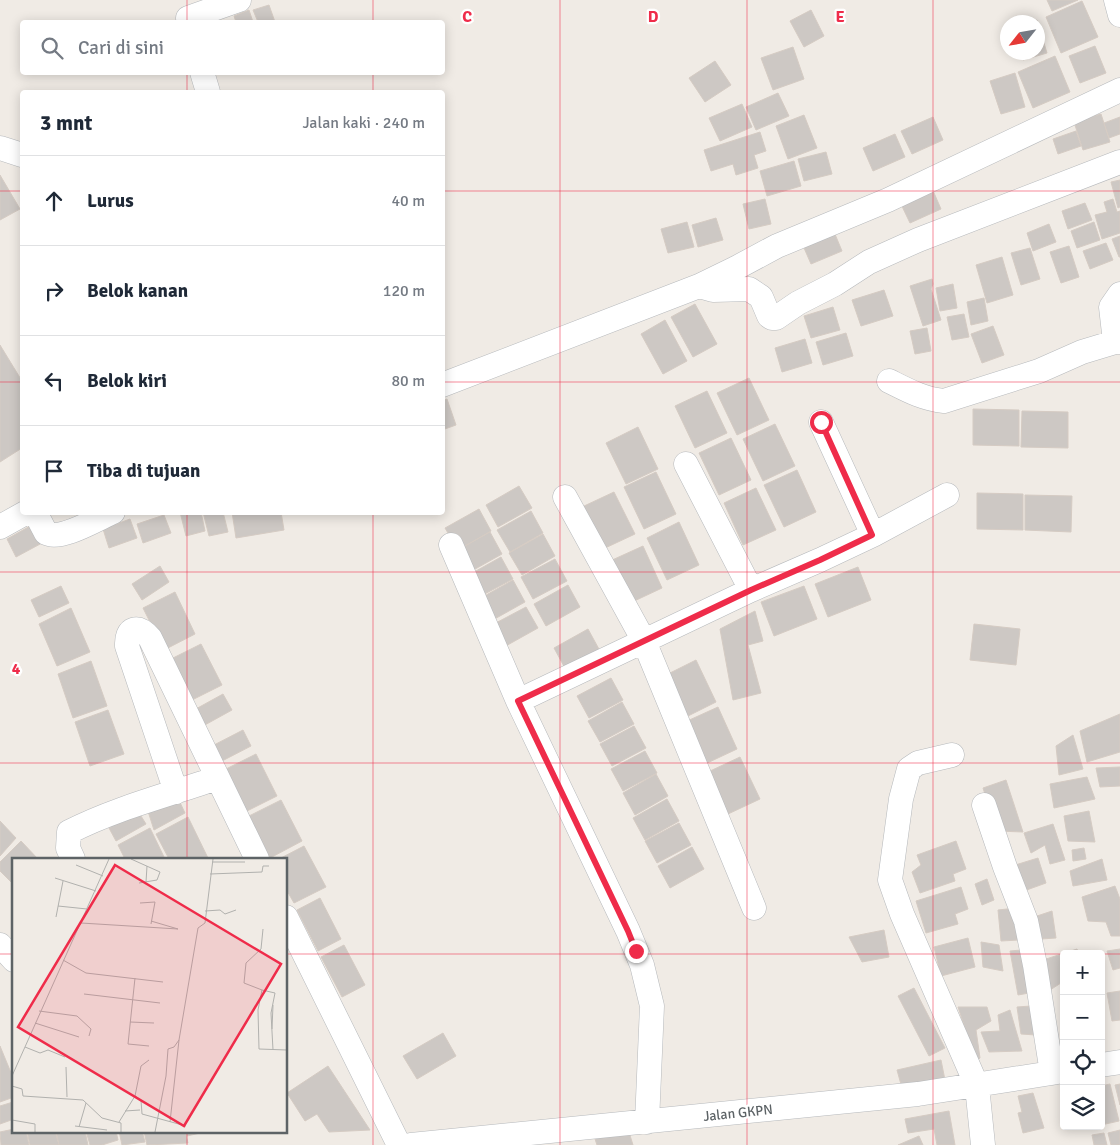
<!DOCTYPE html>
<html lang="id">
<meta charset="utf-8">
<style>
body{margin:0;font-family:Signika,sans-serif;background:#f2f2f3;color:#1f2937}
.controls{position:absolute;right:15px;bottom:15px;display:grid;overflow:hidden;border-radius:5px;box-shadow:0 2px 12px #0003}
.controls button{width:45px;height:45px;display:grid;place-items:center;padding:0;border:0;border-bottom:1px solid #e0e1e3;background:#fff;color:#1f2937;font:25px sans-serif}
.compass{position:absolute;left:1000px;top:15px;width:45px;height:45px;border-radius:50%;background:#fff;box-shadow:0 2px 12px #0003;rotate:239deg}
.stop{position:absolute;width:15px;height:15px;margin:-11px;border:4px solid #ef2c4a;border-radius:50%;background:#fff}
.stop.end{background:#ef2c4a;border-color:#fff;box-shadow:0 1px 5px #0008}
.list{margin:0;padding:0;list-style:none}
h2{display:flex;justify-content:space-between;align-items:center;height:65px;margin:0;padding:0 20px;font-size:21px}
h2 small{font-size:16px;font-weight:400;color:#747a83}
.list li{display:grid;grid-template-columns:32px 1fr auto;gap:15px;align-items:center;box-sizing:border-box;height:90px;padding:0 20px;border-top:1px solid #e0e1e3}
.list b{display:block;font-size:19px;white-space:nowrap}
.list em{font-size:16px;font-style:normal;color:#747a83}
.icon{flex:none;width:28px;height:28px;fill:none;stroke:currentColor;stroke-width:2;stroke-linecap:round;stroke-linejoin:round}
.map{position:relative;flex:none;width:1120px;height:1145px;overflow:hidden}
.search{position:absolute;background:#fff;box-shadow:0 2px 12px #0003;left:20px;top:20px;width:425px;height:55px;display:flex;align-items:center;gap:12px;box-sizing:border-box;padding:0 18px;border-radius:5px;color:#747a83;font-size:19px}
.panel{position:absolute;background:#fff;box-shadow:0 2px 12px #0003;left:20px;top:90px;width:425px;height:425px;border-radius:5px}
.map>svg:first-child{display:block}
.building{fill:#cdc8c4;stroke:#d5cbc3}
.lines{fill:none;stroke-linecap:round;stroke-linejoin:round}
.minor-casing{stroke:#b6b9bc;stroke-width:25}
.minor{stroke:#fff;stroke-width:24}
.route{stroke:#ef2c4a;stroke-width:6}
.grid{fill:none;stroke:#ef2c4a;stroke-width:1;stroke-opacity:0.55}
.labels{text-anchor:middle;dominant-baseline:central;stroke-width:4.5;stroke-linejoin:round;paint-order:stroke}
.street-label{font-size:14px;fill:#5d6366;stroke:#fff}
.inset-road{fill:none;stroke:#b1b1ae;stroke-width:1}
.view{fill:#ef2c4a;fill-opacity:0.15;stroke:#ef2c4a;stroke-width:2.5}
.inset-edge{fill:none;stroke:#5d6366;stroke-width:2.5}
.grid-label{font-size:16px;text-anchor:middle;font-weight:bold;fill:#ef2c4a;stroke:#fff;stroke-width:4.5;stroke-linejoin:round;paint-order:stroke}
</style>
<div class="map">
<svg width="1120" height="1145" viewBox="0 0 1120 1145">
<rect width="100%" height="100%" fill="#f0ebe5"/>
<path class="building" d="M1047,0H1078L1052,11Z
M1082,1L1098,37L1061,53L1046,17Z
M269,5L275,22H258L253,10Z
M249,10L253,22H236L234,16Z
M811,10L824,36L804,47L790,21Z
M1037,20L1047,53L1023,60L1021,52H1038V22H1027Z
M1095,46L1106,73L1080,83L1069,56Z
M793,47L804,79L773,90L761,58Z
M1055,56L1070,92L1033,108L1018,72Z
M715,61L731,85L705,102L689,78Z
M1015,73L1025,107L1001,114L990,81Z
M778,93L789,116L756,130L746,107Z
M742,104L752,127L720,141L709,118Z
M1101,114L1110,142L1083,150L1074,122Z
M804,115L817,148L788,159L776,126Z
M933,117L943,140L912,154L901,131Z
M1120,117V134L1109,138L1104,123Z
M1076,131L1081,146L1058,154L1053,139Z
M760,132L766,151L754,155L758,168L736,175L733,164L711,171L704,150Z
M895,134L905,157L873,171L863,148Z
M826,152L832,174L804,181L798,159Z
M794,161L801,186L767,196L760,171Z
M0,175L20,209L0,220Z
M1120,180V207L1118,208L1111,182Z
M931,186L941,209L910,223L899,200Z
M765,199L771,224L749,229L743,204Z
M1113,199L1117,212L1120,211V233L1102,239L1095,215L1107,212L1104,202Z
M1085,203L1092,220L1068,229L1062,211Z
M716,218L723,240L698,247L692,225Z
M687,222L694,247L668,253L661,229Z
M1094,222L1100,240L1077,248L1071,231Z
M1049,224L1056,242L1033,251L1027,233Z
M832,227L842,251L811,264L801,241Z
M1120,236V257H1119L1112,239Z
M1106,243L1113,260L1090,269L1083,251Z
M1069,246L1079,277L1061,283L1050,252Z
M1030,248L1040,279L1021,285L1011,253Z
M1002,257L1013,295L987,303L976,265Z
M932,279L933,284L931,289L941,320L923,326L910,286Z
M953,284L957,308L940,311L936,288Z
M884,290L893,316L861,326L852,300Z
M984,298L988,321L971,325L967,302Z
M695,304L717,344L693,357L671,317Z
M833,307L840,330L811,338L804,316Z
M964,314L969,337L952,340L947,317Z
M665,320L687,361L663,374L641,334Z
M993,326L1004,355L982,363L971,334Z
M927,328L931,351L915,354L910,331Z
M846,333L853,356L823,365L816,342Z
M805,339L812,363L782,372L775,348Z
M0,345L22,381V448L0,462Z
M749,378L769,420L737,435L717,393Z
M707,391L727,433L695,448L675,406Z
M447,399L456,425L442,430V401Z
M973,409L1019,410V446L973,445Z
M1022,411L1068,412V448L1021,447Z
M775,424L795,466L763,481L743,439Z
M638,427L658,469L626,484L606,443Z
M731,438L751,480L719,495L699,453Z
M797,470L816,512L784,527L764,485Z
M656,472L676,514L644,529L624,487Z
M519,486L532,508L498,527L486,505Z
M756,488L776,530L743,545L724,503Z
M614,492L635,534L603,549L582,507Z
M977,493L1023,494V530L977,529Z
M1025,495L1072,496L1071,532L1025,530Z
M479,509L491,531L458,550L445,528Z
M531,511L543,533L510,552L497,530Z
M180,512H201L205,531L186,536Z
M203,512H223L228,532L209,536Z
M232,512H281L284,530L236,538Z
M164,515L171,533L143,543L137,524Z
M130,519L137,538L109,548L103,529Z
M679,522L699,565L667,580L647,538Z
M32,525L42,543L16,557L7,539Z
M490,532L502,554L468,573L456,551Z
M543,534L555,556L522,575L509,553Z
M643,546L662,588L630,603L610,561Z
M501,557L513,579L479,597L467,576Z
M555,559L567,581L533,599L521,577Z
M160,566L169,582L142,600L132,584Z
M858,567L871,600L828,617L815,584Z
M513,580L525,602L491,621L479,599Z
M568,585L580,607L546,626L534,604Z
M61,586L69,603L39,617L31,600Z
M804,586L817,619L774,636L761,602Z
M175,592L195,634L164,650L143,608Z
M526,607L538,628L504,647L492,625Z
M71,608L90,652L57,666L39,624Z
M755,611L763,641L748,645L761,693L733,700L720,629Z
M974,624L1020,629L1016,665L970,660Z
M588,629L600,651L566,670L554,648Z
M201,644L222,685L190,701L169,660Z
M696,660L716,702L684,718L664,676Z
M91,661L107,706L73,718L58,674Z
M611,678L623,700L589,718L577,696Z
M223,694L232,710L203,726L194,710Z
M622,702L634,724L600,742L588,721Z
M718,707L737,749L705,764L685,722Z
M108,710L124,754L90,766L75,722Z
M1120,714V752L1087,762L1080,731Z
M634,726L646,748L612,766L600,744Z
M243,730L251,746L222,761L214,745Z
M1073,735L1083,769L1059,775L1056,746Z
M645,751L657,773L623,791L611,769Z
M256,754L277,796L245,812L224,770Z
M740,757L760,799L728,814L708,772Z
M1120,767V786L1100,787L1096,768Z
M656,774L668,796L635,815L623,793Z
M1087,777L1095,799L1054,808L1050,784Z
M1006,780L1023,832L997,831L983,788Z
M176,794L185,813L154,830L147,808Z
M667,799L679,821L645,840L633,818Z
M281,800L302,841L270,858L249,816Z
M139,809L141,816L146,824L116,841L109,828Z
M1089,811L1095,842L1068,841L1064,816Z
M188,817L208,858L207,859H169L156,834Z
M0,821L16,838L0,856Z
M679,823L691,845L657,863L645,841Z
M1053,824L1065,860L1050,864L1045,845L1031,853L1024,833Z
M150,828L165,859H125L118,845Z
M21,841L38,859H14V885L0,871V862Z
M956,841L966,869L953,874L955,881L920,893L912,872L921,865L917,855Z
M304,846L326,887L294,903L286,889V859H279Z
M692,847L704,869L670,888L658,866Z
M1084,848L1086,859L1073,861L1072,850Z
M1038,858L1046,883L1021,892L1012,866Z
M1102,859L1107,880L1073,886L1070,871Z
M987,879L994,900L982,905L975,884Z
M1115,886L1120,899V936H1111L1106,922L1088,921L1082,897Z
M961,887L968,909L955,914L958,924L926,933L916,901Z
M320,898L341,939L318,951L297,910Z
M1016,908L1019,940L1001,941L998,910Z
M1052,911L1056,938L1041,939L1034,917Z
M884,930L889,957L862,962L849,937Z
M968,938L975,967L941,976L934,947Z
M981,942L999,945L1003,971L983,967Z
M344,945L365,985L342,997L321,957Z
M1077,949L1079,954H1064V981L1047,992L1043,960Z
M1120,949V968L1113,970L1107,951Z
M1021,950L1029,993L1018,995L1010,951Z
M914,988L945,1048L929,1056L898,996Z
M1120,991V1020L1112,1021L1107,993Z
M1031,1006L1036,1035L1021,1034L1017,1007Z
M958,1007H987L991,1021L976,1030L980,1058L976,1061Z
M1010,1010L1022,1051L989,1052L981,1032L1000,1031L998,1015Z
M443,1033L456,1056L417,1079L403,1056Z
M0,1046L14,1080V1097L0,1102Z
M941,1060L945,1080L902,1088L897,1070Z
M328,1066L370,1130L329,1132L317,1114L305,1121L287,1093Z
M1110,1084L1119,1121L1101,1125V1086Z
M1120,1084V1105L1115,1085Z
M1033,1093L1044,1128L1023,1133L1018,1113L1022,1112L1018,1096Z
M13,1102L14,1119L0,1124V1106Z
M949,1111L955,1145H937L934,1129L908,1133L905,1119Z
M14,1129V1131H26L29,1145H1L0,1132Z
M628,1129L633,1145H597L595,1139Z
M1120,1130V1145H1111L1108,1133Z
M27,1131H55L59,1145H30Z
M56,1131H85L88,1145H59Z
M86,1131H116L118,1140L102,1145H90Z
M119,1131H142L145,1142L122,1145Z
M144,1131H185L188,1143L147,1145Z
M185,1131H209L187,1136Z
M1104,1133L1107,1145H1094L1092,1135Z
M919,1136L923,1145H898Z"/>
<g class="lines">
<defs>
<path id="minor" d="M1116,0L1120,15
M189,22L188,18L239,0
M202,72L208,92
M0,148L22,155
M699,286L736,268L777,246L888,200L1120,90
M1115,342L1111,307L1120,294
M889,381C907,390 923,399 944,401L1039,371L1082,352L1115,342H1120
M442,385L699,286L713,290L749,289L761,297L769,316L772,318H776L798,303L835,284L869,262L918,240L1120,162
M686,464L751,590
M565,497L644,641L754,908
M35,512L46,533C61,541 97,519 113,512
M0,527L27,512
M873,535L947,495
M451,545L518,701L628,931L642,965L652,1006L647,1122
M518,701L751,590L820,560L873,535L821,422
M952,755L918,763L909,769L901,799L890,880L902,914L977,1086L983,1145
M176,792L127,646C126,627 138,624 150,638L257,859
M984,805L1005,867L1026,921L1035,965L1052,1073
M73,859L68,848L69,832C116,808 168,795 217,778
M286,917L399,1145
M0,945L14,960
M1101,1065L1120,1062
M411,1145L918,1094L1064,1071"/>
</defs>
<use href="#minor" class="minor-casing"/>
<use href="#minor" class="minor"/>
</g>
<g class="lines">
<path class="route" d="M636,951L628,931L518,701L751,590L820,560L872,535L821,422"/>
</g>
<path class="grid" d="M187,0V22M373,0V22M560,0V1145M747,0V1145M933,0V1145M187,72V92M373,72V92M0,191H22M442,191H1120M0,382H22M442,382H1120M187,512V859M373,512V1145M0,572H1120M0,763H1120M0,954H14M286,954H1064M1101,954H1120M187,1131V1145"/>
<g class="labels">
<g class="street-label">
<text transform="translate(738 1113) rotate(-6)">Jalan GKPN</text>
</g>
</g>
<g transform="translate(12 858)">
<rect width="275" height="275" fill="#f0ebe5"/>
<path class="inset-road" d="M119,1L148,14L145,22L127,25M200,4H233M64,7L91,18M198,16L250,14L251,8H257M43,20L84,33M134,24L135,8M128,45L143,44L139,66M46,48L75,51M193,53L208,52L213,56L224,52M44,59L51,23M69,65L166,71L139,63M251,71L249,91L234,105L232,125L250,132L246,152L247,191L275,192M51,102L74,115L151,124M123,120L116,186L137,188M250,132L263,135L259,155L261,192M72,136L148,145M27,153L65,158L79,171L77,178M118,164L142,165M23,165L67,179M260,171L261,147M13,189L28,195L36,192L53,199M54,209L55,239M0,218L97,1M0,228L10,231L11,238L71,242L90,260L109,265V274M123,238L129,242L130,256L174,268M113,253L128,252M0,262L23,266V274M107,264L123,238L129,208L137,202M158,264L167,182M63,268L95,272M67,269L74,245M143,274L154,218L156,191L162,189L167,182L186,70L193,65L201,1"/>
<path class="view" d="M103,7L269,106L172,268L6,169Z"/>
<rect width="275" height="275" class="inset-edge"/>
</g>
<g class="grid-label">
<text x="467" y="22">C</text>
<text x="653" y="22">D</text>
<text x="840" y="22">E</text>
<text x="16" y="674">4</text>
</g>
</svg>
<div class="controls">
<button>+</button>
<button>−</button>
<button><svg class="icon" aria-label="locate" viewBox="0 0 24 24"><circle cx="12" cy="12" r="6"/><path d="M12 2v4M12 18v4M2 12h4M18 12h4"/></svg></button>
<button><svg class="icon" aria-label="layers" viewBox="0 0 24 24"><path d="M12 4l9 5-9 5-9-5zM3 14l9 5 9-5"/></svg></button>
</div>
<svg class="compass" viewBox="-18 -18 36 36"><path d="M0-13l5 13h-10z" fill="#e53935"/><path d="M0 13l5-13h-10z" fill="#747a83"/></svg>
<div class="stop" style="left:821px;top:422px"></div>
<div class="stop end" style="left:636px;top:951px"></div>
<div class="search"><svg class="icon" aria-label="search" viewBox="0 0 24 24"><circle cx="10" cy="10" r="6"/><path d="M15 15l6 6"/></svg>Cari di sini</div>
<section class="panel">
<h2>3 mnt<small>Jalan kaki · 240 m</small></h2>
<ul class="list">
<li><svg class="icon" aria-label="ahead" viewBox="0 0 24 24"><path d="M12 20V5M6 11l6-6 6 6"/></svg><div><b>Lurus</b></div><em>40 m</em></li>
<li><svg class="icon" aria-label="right" viewBox="0 0 24 24"><path d="M7 20v-9h11M14 6l5 5-5 5"/></svg><div><b>Belok kanan</b></div><em>120 m</em></li>
<li><svg class="icon" aria-label="left" viewBox="0 0 24 24"><path d="M17 20v-9H6M10 6l-5 5 5 5"/></svg><div><b>Belok kiri</b></div><em>80 m</em></li>
<li><svg class="icon" aria-label="arrive" viewBox="0 0 24 24"><path d="M6 21V4h12l-3 4 3 4H6"/></svg><div><b>Tiba di tujuan</b></div></li>
</ul>
</section>
</div>
